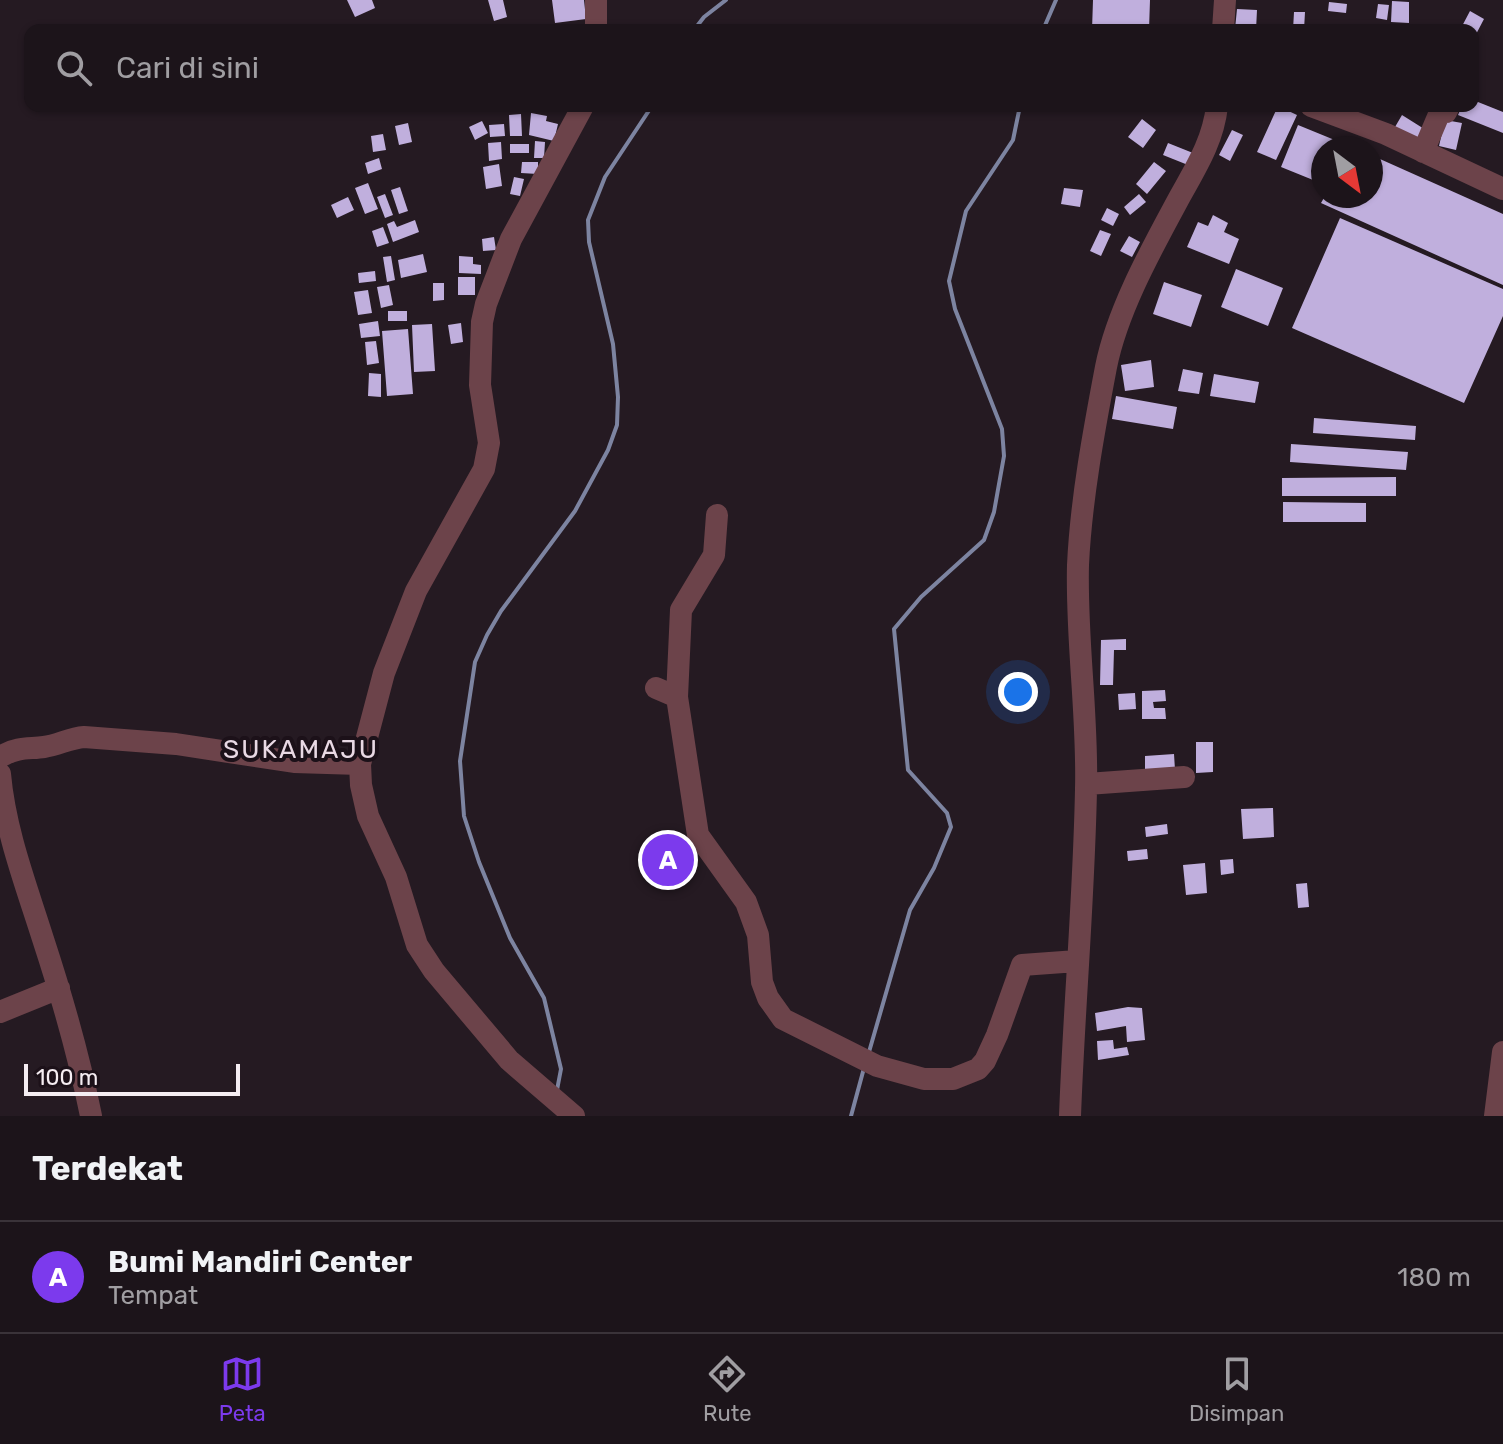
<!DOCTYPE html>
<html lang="id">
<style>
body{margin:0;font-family:Rubik,sans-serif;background:#292127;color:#f1f3f6}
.compass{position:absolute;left:1311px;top:136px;width:72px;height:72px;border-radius:50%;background:#1c141a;box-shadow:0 2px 6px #0004;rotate:148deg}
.scale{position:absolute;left:24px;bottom:20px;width:216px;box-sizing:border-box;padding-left:8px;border:4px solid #f5edf2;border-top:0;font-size:22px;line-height:28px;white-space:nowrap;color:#f5edf2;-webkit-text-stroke:6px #1c1119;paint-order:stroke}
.you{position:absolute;left:1018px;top:692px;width:28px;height:28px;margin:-20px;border:6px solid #fff;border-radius:50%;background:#1a73e8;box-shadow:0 0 0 12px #1a73e833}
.badge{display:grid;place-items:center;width:52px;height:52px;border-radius:50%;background:#7c3aed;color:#fff;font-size:26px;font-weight:700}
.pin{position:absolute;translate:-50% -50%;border:4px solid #fff;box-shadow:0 2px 8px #0006}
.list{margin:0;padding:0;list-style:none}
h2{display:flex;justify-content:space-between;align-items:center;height:104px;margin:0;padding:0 32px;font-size:34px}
h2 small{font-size:26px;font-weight:400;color:#a09ea2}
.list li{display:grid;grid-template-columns:52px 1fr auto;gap:24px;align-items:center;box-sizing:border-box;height:112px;padding:0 32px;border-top:2px solid #3a3339}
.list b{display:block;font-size:30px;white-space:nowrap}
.list p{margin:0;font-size:26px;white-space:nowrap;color:#a09ea2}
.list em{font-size:26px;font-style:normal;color:#a09ea2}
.icon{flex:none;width:44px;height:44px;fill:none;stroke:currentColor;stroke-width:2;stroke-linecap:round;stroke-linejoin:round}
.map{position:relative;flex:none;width:1503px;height:1116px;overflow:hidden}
.search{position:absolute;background:#1c141a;box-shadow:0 2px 6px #0004;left:24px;right:24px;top:24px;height:88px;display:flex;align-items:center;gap:20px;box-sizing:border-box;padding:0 28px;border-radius:16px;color:#a09ea2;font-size:30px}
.sheet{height:216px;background:#1c141a}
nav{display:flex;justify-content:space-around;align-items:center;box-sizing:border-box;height:112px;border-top:2px solid #3a3339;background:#1c141a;font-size:22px;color:#a09ea2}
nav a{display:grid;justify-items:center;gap:4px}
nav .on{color:#7c3aed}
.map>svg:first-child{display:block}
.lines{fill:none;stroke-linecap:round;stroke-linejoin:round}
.stream{stroke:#7d84a1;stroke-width:4}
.building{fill:#c0afdd}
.minor{stroke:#6c434a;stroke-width:22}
.labels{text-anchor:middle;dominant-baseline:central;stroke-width:8;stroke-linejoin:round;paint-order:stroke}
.quarter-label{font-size:26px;letter-spacing:2px;fill:#e9d9e4;stroke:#1c1119}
</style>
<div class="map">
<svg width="1503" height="1116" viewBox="0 0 1503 1116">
<rect width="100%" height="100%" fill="#251a22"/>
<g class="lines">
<path class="stream" d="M694,30L704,17L726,0
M1043,30L1056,0
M869,1052L910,910L934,868L951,827L947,813L908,770L894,629L921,597L984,540L994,512L1004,456L1002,429L955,309L949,281L966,211L1013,140L1020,106
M557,1090L561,1069L544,998L510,938L479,862L464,816L460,761L475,662L487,635L501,611L575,511L608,450L617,425L618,397L613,344L589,242L588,220L605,177L652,106
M851,1116L864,1068"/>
</g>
<path class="building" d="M347,0H372L375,8L355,17Z
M488,0H503L507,17L494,21Z
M552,0H584L586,19L555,23Z
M1093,0H1150L1149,30H1092Z
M1392,1L1409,2V23L1391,22Z
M1329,2L1347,4L1346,13L1328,11Z
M1378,4L1389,5L1387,20L1376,18Z
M1237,9L1257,10L1256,30L1235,29Z
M1470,11L1484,19L1473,40V30H1460Z
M1294,12H1305L1304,30H1293Z
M1473,100L1503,112V133L1458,115L1462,106H1473Z
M1278,106L1297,115L1276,160L1257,152Z
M531,113L547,116L546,121L558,124L554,141L529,135Z
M521,114L522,136H510L509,115Z
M1402,115L1429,132L1421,143L1395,127Z
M1142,119L1156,130L1143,148L1128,137Z
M1445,120L1462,123L1456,150L1439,146Z
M482,121L488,133L475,140L469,127Z
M408,123L412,142L399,145L395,126Z
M504,124L505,136L490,137L489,125Z
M1298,125L1342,143L1340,148H1323V184L1281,167Z
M1232,130L1243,135L1230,161L1219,155Z
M383,134L386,150L373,152L371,136Z
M535,141L545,142L544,158H534Z
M501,142L502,159L489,161L488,143Z
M1168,143L1193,153L1188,165L1163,155Z
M510,144H529V153H510Z
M1371,155L1503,214V285L1321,203L1325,196H1371Z
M379,158L382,169L368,174L365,163Z
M522,162H538V174L521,173Z
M1154,162L1166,171L1147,194L1136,184Z
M499,164L502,186L486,189L483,167Z
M514,177L524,179L520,196L510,194Z
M368,183L378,209L365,214L355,188Z
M400,187L408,211L399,214L391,190Z
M1064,188L1083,190L1080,207L1061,204Z
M385,194L393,215L385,218L377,197Z
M1139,194L1146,202L1130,215L1124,207Z
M348,197L354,210L337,218L331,205Z
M1107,208L1119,214L1113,226L1101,220Z
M1213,215L1228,223L1224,232L1239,239L1229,264L1187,247L1198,222L1208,226Z
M1340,218L1503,289V316L1464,403L1292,328Z
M415,220L419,232L393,242L387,224L394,221L397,227Z
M383,227L389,243L377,247L372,231Z
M1100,230L1111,234L1101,256L1090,251Z
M1129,236L1140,242L1132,257L1120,251Z
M494,237L496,250L483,251L482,239Z
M423,254L427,272L401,278L398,260Z
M391,256L395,280L387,282L383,257Z
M459,256L473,257V264L481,265V274L459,273Z
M1236,269L1283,288L1268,326L1221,307Z
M375,271L376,281L359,283L358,273Z
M458,277H475V295H458Z
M1164,282L1202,295L1191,327L1153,314Z
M433,283H444V300L433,301Z
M389,285L393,305L381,308L377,287Z
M368,290L372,313L358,315L354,292Z
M388,311H407V321H388Z
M378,321L380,336L361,338L359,324Z
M461,323L463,342L451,344L448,325Z
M432,324L435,371L414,372L412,325Z
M408,329L413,394L387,396L382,331Z
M376,341L379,363L367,365L365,342Z
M1151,360L1154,387L1125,391L1121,365Z
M1183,369L1203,373L1199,394L1178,391Z
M369,373L381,374V397L368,396Z
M1214,374L1259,382L1255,403L1210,396Z
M1116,396L1177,407L1173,429L1112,419Z
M1314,418L1416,426L1415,440L1313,433Z
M1291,444L1408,452L1406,470L1290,462Z
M1396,477V496H1282V478Z
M1283,502L1366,503V522H1283Z
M1126,639V650H1114L1113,685H1100L1101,640Z
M1165,690L1166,701L1153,702L1154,708H1165L1166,719H1142V691Z
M1135,693L1136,709L1119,710L1118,694Z
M1196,742H1213V772L1196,773Z
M1174,754L1175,770L1145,771V756Z
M1273,808L1274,837L1243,839L1241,809Z
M1167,824L1168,834L1146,837L1145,827Z
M1147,849L1148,859L1128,861L1127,851Z
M676,852L678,866L659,868L658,854Z
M1233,859L1234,873L1221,875L1220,860Z
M1205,863L1207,893L1186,895L1183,865Z
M1307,883L1309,907L1298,908L1296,884Z
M1128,1007L1142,1008L1145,1040L1127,1042L1126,1026L1097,1031L1095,1013Z
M1113,1040L1114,1049L1127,1047L1129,1055L1098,1060L1097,1041Z"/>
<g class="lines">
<path class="minor" d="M596,30V0
M1223,30L1225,0
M1311,106L1386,134L1503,189
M1423,152L1440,112H1446L1449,106
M656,688L677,697L698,835L746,902L758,935L762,982L768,998L783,1019L877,1066L924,1079H953L978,1069L985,1061L997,1035L1022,965L1077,961
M677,697L681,610L714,555L717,515
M4,755C17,747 30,749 44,747C58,745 70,738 84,737L176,744L294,762L360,764
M0,774C5,831 26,885 43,939C62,997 79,1056 91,1116
M1087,784L1184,777
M0,1012L59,988
M574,1116L509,1060L434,971L417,945L396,877L368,816L361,785L360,764L384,673L416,591L484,469L489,443L480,385L482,322L486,304L511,239L583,106
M1070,1116C1074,1007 1084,898 1086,789C1088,714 1076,640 1078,565C1081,500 1094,430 1106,367C1117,311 1151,250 1178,200C1195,169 1213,142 1217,106
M1495,1116L1503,1052"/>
</g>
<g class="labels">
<g class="quarter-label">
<text x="301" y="749">SUKAMAJU</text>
</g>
</g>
</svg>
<svg class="compass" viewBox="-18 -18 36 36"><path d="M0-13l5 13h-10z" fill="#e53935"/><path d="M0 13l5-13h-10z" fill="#a09ea2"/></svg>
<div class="scale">100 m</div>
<div class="you"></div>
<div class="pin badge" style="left:668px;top:860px">A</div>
<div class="search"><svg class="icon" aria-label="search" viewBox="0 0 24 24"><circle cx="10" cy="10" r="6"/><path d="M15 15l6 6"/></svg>Cari di sini</div>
</div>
<section class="sheet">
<h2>Terdekat<small></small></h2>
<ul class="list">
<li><span class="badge">A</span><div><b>Bumi Mandiri Center</b><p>Tempat</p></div><em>180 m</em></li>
</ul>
</section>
<nav>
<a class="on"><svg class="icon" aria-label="map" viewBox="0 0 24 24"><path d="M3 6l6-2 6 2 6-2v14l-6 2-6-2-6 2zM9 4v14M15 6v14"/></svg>Peta</a>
<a><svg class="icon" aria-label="directions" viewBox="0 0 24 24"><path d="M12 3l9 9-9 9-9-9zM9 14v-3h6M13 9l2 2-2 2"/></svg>Rute</a>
<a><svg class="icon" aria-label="saved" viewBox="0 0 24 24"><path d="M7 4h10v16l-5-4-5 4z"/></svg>Disimpan</a>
</nav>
